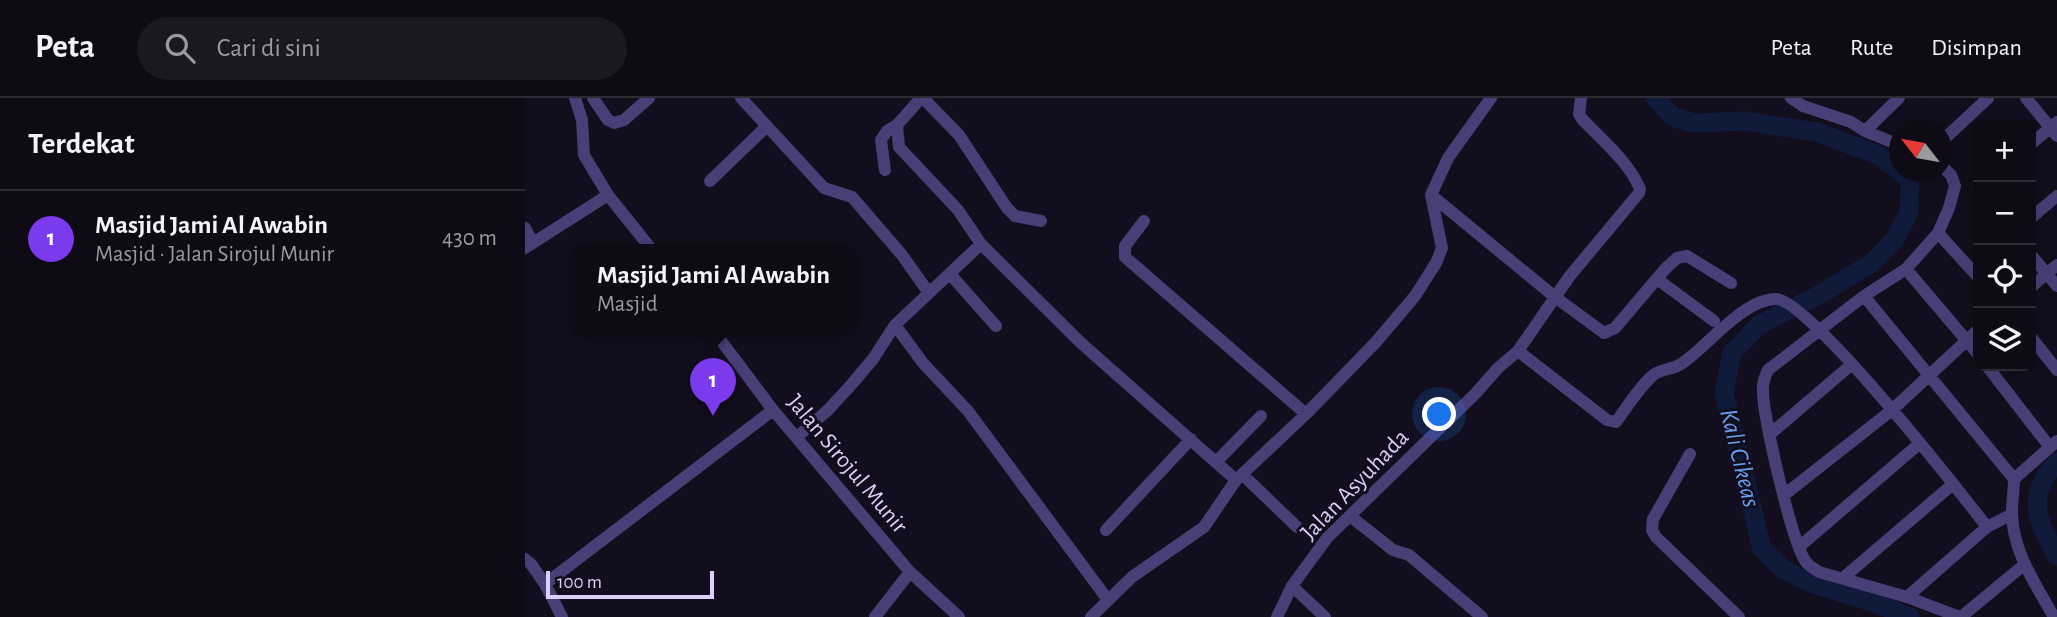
<!DOCTYPE html>
<html lang="id">
<meta charset="utf-8">
<style>
body{margin:0;font-family:"Alegreya Sans",sans-serif;background:#1c1823;color:#f1f3f6}
.controls{position:absolute;right:21px;top:21px;display:grid;overflow:hidden;border-radius:14px;box-shadow:0 7px 28px #0002}
.controls button{width:63px;height:63px;display:grid;place-items:center;padding:0;border:0;border-bottom:2px solid #2e2b35;background:#0e0a16;color:#f1f3f6;font:35px sans-serif}
.compass{position:absolute;left:1364px;top:21px;width:63px;height:63px;border-radius:50%;background:#0e0a16;box-shadow:0 7px 28px #0002;rotate:301deg}
.scale{position:absolute;left:21px;bottom:18px;width:168px;box-sizing:border-box;padding-left:7px;border:4px solid #dbd0f9;border-top:0;font-size:19px;line-height:24px;white-space:nowrap;color:#dbd0f9;-webkit-text-stroke:5px #130e1d;paint-order:stroke}
.you{position:absolute;left:915px;top:317px;width:24px;height:24px;margin:-18px;border:5px solid #fff;border-radius:50%;background:#1a73e8;box-shadow:0 0 0 10px #1a73e833}
.badge{display:grid;place-items:center;width:46px;height:46px;border-radius:50%;background:#7c3aed;color:#fff;font-size:23px;font-weight:700}
.pin{position:absolute;translate:-50% -58px;filter:drop-shadow(0 2px 4px #0008)}
.pin::after{content:'';position:absolute;top:37px;width:24px;height:21px;background:inherit;clip-path:polygon(0 0,100% 0,50% 100%)}
.popup{position:absolute;left:45px;top:146px;width:287px;height:91px;box-sizing:border-box;display:grid;place-content:center;border-radius:14px;background:#0e0a16;filter:drop-shadow(0 2px 5px #0005);font-size:23px;white-space:nowrap;color:#9b9aa1}
.popup b{font-size:26px;color:#f1f3f6}
.popup::after{content:'';position:absolute;left:50%;top:100%;margin-left:-14px;border:14px solid transparent;border-top-color:#0e0a16}
.list{margin:0;padding:0;list-style:none}
h2{display:flex;justify-content:space-between;align-items:center;height:91px;margin:0;padding:0 28px;font-size:30px}
h2 small{font-size:23px;font-weight:400;color:#9b9aa1}
.list li{display:grid;grid-template-columns:46px 1fr auto;gap:21px;align-items:center;box-sizing:border-box;height:98px;padding:0 28px;border-top:2px solid #2e2b35}
.list b{display:block;font-size:26px;white-space:nowrap}
.list p{margin:0;font-size:23px;white-space:nowrap;color:#9b9aa1}
.list em{font-size:23px;font-style:normal;color:#9b9aa1}
.icon{flex:none;width:38px;height:38px;fill:none;stroke:currentColor;stroke-width:2;stroke-linecap:round;stroke-linejoin:round}
.map{position:relative;flex:none;width:1532px;height:519px;overflow:hidden}
header{display:flex;align-items:center;gap:42px;box-sizing:border-box;height:98px;padding:0 35px;background:#0e0a16;border-bottom:2px solid #2e2b35}
header strong{font-size:33px}
nav{display:flex;gap:38px;margin-inline-start:auto;font-size:24px}
.search{width:490px;height:63px;background:#1c1823;display:flex;align-items:center;gap:18px;box-sizing:border-box;padding:0 24px;border-radius:38px;color:#9b9aa1;font-size:26px}
main{display:flex}
aside{flex:1;background:#0e0a16}
.map>svg:first-child{display:block}
.lines{fill:none;stroke-linecap:round;stroke-linejoin:round}
.river{stroke:#101a3a;stroke-width:19}
.minor{stroke:#493f77;stroke-width:12}
.labels{text-anchor:middle;dominant-baseline:central;stroke-width:6;stroke-linejoin:round;paint-order:stroke}
.street-label{font-size:24px;fill:#dbd0f9;stroke:#130e1d}
.water-label{font-size:26px;font-style:italic;fill:#6a9ced;stroke:#130e1d}
</style>
<header>
<strong>Peta</strong>
<div class="search"><svg class="icon" aria-label="search" viewBox="0 0 24 24"><circle cx="10" cy="10" r="6"/><path d="M15 15l6 6"/></svg>Cari di sini</div>
<nav><a>Peta</a><a>Rute</a><a>Disimpan</a></nav>
</header>
<main>
<aside>
<h2>Terdekat<small></small></h2>
<ul class="list">
<li><span class="badge">1</span><div><b>Masjid Jami Al Awabin</b><p>Masjid · Jalan Sirojul Munir</p></div><em>430 m</em></li>
</ul>
</aside>
<div class="map">
<svg width="1532" height="519" viewBox="0 0 1532 519">
<rect width="100%" height="100%" fill="#130e1d"/>
<g class="lines">
<path class="river" d="M1130,0L1148,19L1169,25L1219,23L1292,34L1353,57L1374,73
M1375,74L1385,81L1384,114L1370,141L1347,165L1294,197L1234,227L1207,255L1199,295L1237,451L1258,471L1285,485L1353,506L1385,519
M1532,364C1501,397 1511,422 1532,458"/>
<path class="minor" d="M50,0L57,22L59,57L83,97L127,152
M68,0L83,22L89,25L99,22L124,0
M216,0L299,90L327,99L377,157L404,195
M396,0L372,27L374,49L433,112L456,146L556,245L711,382
M398,0L434,37L482,110L490,118L516,123
M1266,0L1278,8L1326,24L1340,33L1374,47
M1501,0L1532,38
M1340,33L1374,0
M1416,44L1463,0
M1506,46L1532,24
M1416,67L1426,77L1430,88L1424,110L1413,135L1381,171L1339,198L1243,272C1240,279 1237,285 1238,293C1238,319 1267,445 1281,464C1284,468 1290,471 1294,474L1382,499L1435,519
M360,72L356,42L362,33L372,27
M185,83L242,28
M906,97L1030,199L1079,235L1090,230L1141,170L1152,160L1162,158L1206,185
M1506,120L1532,98
M619,123L600,148V159L781,316
M0,130L8,145
M1413,135L1453,179
M0,150L83,97
M1506,157L1532,188
M1381,171L1453,256
M425,176L471,228
M1132,181L1189,223
M1506,189L1532,167
M1339,198L1489,381
M370,227L398,265L443,313L583,502
M188,232L248,312L385,474L434,519
M1506,239L1532,272
M993,253L1082,322L1091,324C1102,309 1113,291 1127,278C1134,271 1147,272 1156,266C1182,249 1218,201 1251,201C1284,201 1435,394 1462,429
M1462,268L1524,348
M1244,337L1326,267
M272,339L303,312L326,287L348,261L370,227L456,146
M1165,356L1128,421L1127,432L1131,439L1214,519
M691,364L736,318
M717,376L772,429
M1259,397L1367,312L1453,232
M825,418L868,452L884,457L957,519
M581,432L666,341
M1274,449L1394,346
M0,461L6,466L20,486L248,312
M1318,480L1428,386
M20,486L37,519
M767,488L800,519
M1382,499L1462,429L1487,416
M350,519L385,474
M566,519L607,479L679,429L711,382L781,316L851,244L890,198L911,165L917,150L906,97L923,60L966,0
M752,519L767,488L802,440L951,295L973,270L993,253L1044,179L1114,95L1115,91C1104,64 1077,42 1057,21L1054,16L1056,0
M1436,519L1500,466
M1529,519C1511,487 1487,453 1487,414C1487,403 1489,392 1489,381L1532,343"/>
</g>
<g class="labels">
<g class="street-label">
<text transform="translate(322 366) rotate(50)">Jalan Sirojul Munir</text>
<text transform="translate(830 387) rotate(-46)">Jalan Asyuhada</text>
</g>
<g class="water-label">
<text transform="translate(1215 360) rotate(76)">Kali Cikeas</text>
</g>
</g>
</svg>
<div class="controls">
<button>+</button>
<button>−</button>
<button><svg class="icon" aria-label="locate" viewBox="0 0 24 24"><circle cx="12" cy="12" r="6"/><path d="M12 2v4M12 18v4M2 12h4M18 12h4"/></svg></button>
<button><svg class="icon" aria-label="layers" viewBox="0 0 24 24"><path d="M12 4l9 5-9 5-9-5zM3 14l9 5 9-5"/></svg></button>
</div>
<svg class="compass" viewBox="-18 -18 36 36"><path d="M0-13l5 13h-10z" fill="#e53935"/><path d="M0 13l5-13h-10z" fill="#9b9aa1"/></svg>
<div class="scale">100 m</div>
<div class="you"></div>
<div class="pin badge" style="left:188px;top:318px">1</div>
<div class="popup"><b>Masjid Jami Al Awabin</b>Masjid</div>
</div>
</main>
